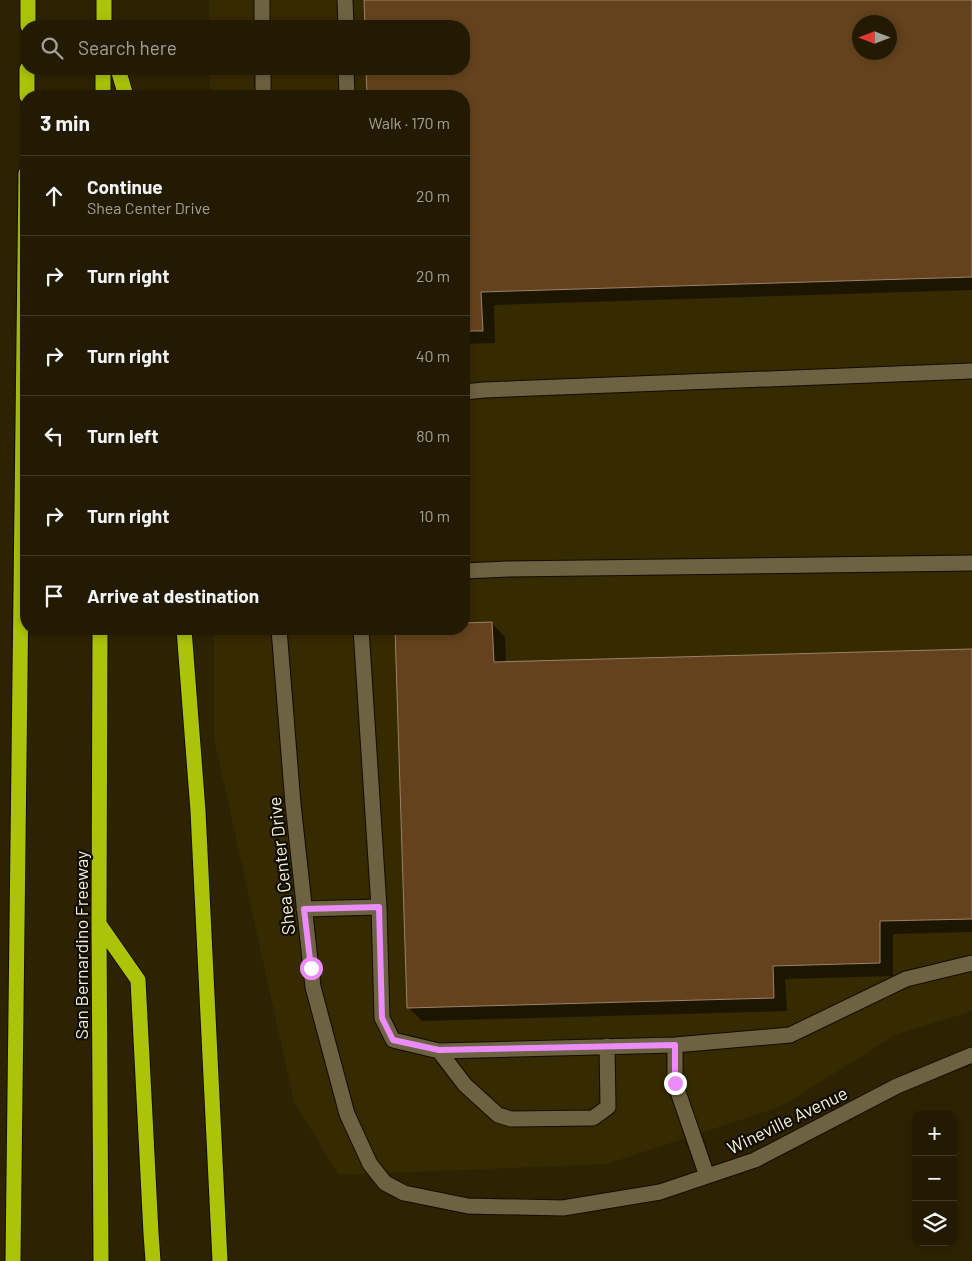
<!DOCTYPE html>
<meta charset="utf-8">
<style>
body{margin:0;font-family:Barlow,sans-serif;background:#2a230c;color:#f1f3f6}
.controls{position:absolute;right:15px;bottom:15px;display:grid;overflow:hidden;border-radius:10px;box-shadow:0 2px 8px #0003}
.controls button{width:45px;height:45px;display:grid;place-items:center;padding:0;border:0;border-bottom:1px solid #3f3824;background:#221a02;color:#f1f3f6;font:25px sans-serif}
.compass{position:absolute;left:852px;top:15px;width:45px;height:45px;border-radius:50%;background:#221a02;box-shadow:0 2px 8px #0003;rotate:270deg}
.stop{position:absolute;width:15px;height:15px;margin:-11px;border:4px solid #ec8cfb;border-radius:50%;background:#fff}
.stop.end{background:#ec8cfb;border-color:#fff;box-shadow:0 1px 5px #0008}
.list{margin:0;padding:0;list-style:none}
h2{display:flex;justify-content:space-between;align-items:center;height:65px;margin:0;padding:0 20px;font-size:21px}
h2 small{font-size:16px;font-weight:400;color:#a2a199}
.list li{display:grid;grid-template-columns:32px 1fr auto;gap:15px;align-items:center;box-sizing:border-box;height:80px;padding:0 20px;border-top:1px solid #3f3824}
.list b{display:block;font-size:19px;white-space:nowrap}
.list p{margin:0;font-size:16px;white-space:nowrap;color:#a2a199}
.list em{font-size:16px;font-style:normal;color:#a2a199}
.icon{flex:none;width:28px;height:28px;fill:none;stroke:currentColor;stroke-width:2;stroke-linecap:round;stroke-linejoin:round}
.map{position:relative;flex:none;width:972px;height:1261px;overflow:hidden}
.search{position:absolute;background:#221a02;box-shadow:0 2px 8px #0003;left:20px;top:20px;width:450px;height:55px;display:flex;align-items:center;gap:12px;box-sizing:border-box;padding:0 18px;border-radius:20px;color:#a2a199;font-size:19px}
.panel{position:absolute;background:#221a02;box-shadow:0 2px 8px #0003;left:20px;top:90px;width:450px;height:545px;border-radius:20px}
.map>svg:first-child{display:block}
.built{fill:#362a00;fill-rule:evenodd}
.shadow{fill:#0007;fill-rule:evenodd}
.building{fill:#64421d;stroke:#9c8268;fill-rule:evenodd}
.lines{fill:none;stroke-linecap:round;stroke-linejoin:round}
.minor-casing{stroke:#130c00;stroke-width:17}
.highway-casing{stroke:#130c00;stroke-width:17}
.minor{stroke:#6d6342;stroke-width:15}
.highway{stroke:#acc30a;stroke-width:15}
.route{stroke:#ec8cfb;stroke-width:6}
.labels{text-anchor:middle;dominant-baseline:central;stroke-width:4.5;stroke-linejoin:round;paint-order:stroke}
.street-label{font-size:18px;fill:#f7f2df;stroke:#110d03}
</style>
<div class="map">
<svg width="972" height="1261" viewBox="0 0 972 1261">
<rect width="100%" height="100%" fill="#2d2303"/>
<path class="built" d="M209,0H972V1011L895,1035L782,1106L607,1164L339,1175L294,1102L214,738V629H464V96H210V69H464V26H209ZM860,22H890V52H860Z"/>
<path class="shadow" d="M365,0H972V290L494,305L495,343L464,344V96H368L367,69H464V26H366ZM860,22H890V52H860Z
M492,623L505,637L506,663L972,650V932L893,934V976L785,979L787,1011L422,1021L408,1007L396,629H464V624Z"/>
<path class="building" d="M364,0H972V277L481,292L483,331H464V96H367L366,69H464V26H365ZM860,22H890V52H860Z
M492,622L494,662L972,649V919L880,921V963L773,966L774,998L407,1008L395,629H464V623Z"/>
<g class="lines">
<defs>
<path id="minor" d="M262,0V26
M345,0L346,26
M263,69V96
M346,69L347,96
M464,392L484,390L972,371
M464,571L508,569L972,563
M279,629L293,804L313,987L347,1114L370,1164L385,1183L404,1193L468,1206L563,1208L660,1192L755,1160L897,1086L972,1055
M361,629L379,907L382,1018L393,1040L439,1051L675,1045V1083L707,1176
M304,909L379,907
M675,1045L790,1035L906,979L972,963
M439,1051L465,1085L498,1115L511,1119L593,1118L608,1107L607,1046"/>
<path id="highway" d="M28,26V0
M104,26V0
M118,69L126,96
M27,96V69
M103,96V69
M100,629L99,924L101,1261
M184,629L198,811L220,1261
M99,924L138,980L151,1233L153,1261
M13,1261L26,173"/>
</defs>
<use href="#minor" class="minor-casing"/>
<use href="#highway" class="highway-casing"/>
<use href="#minor" class="minor"/>
<use href="#highway" class="highway"/>
</g>
<g class="lines">
<path class="route" d="M311,968L304,909L379,907L382,1018L393,1040L439,1050L675,1045V1083"/>
</g>
<g class="labels">
<g class="street-label">
<text transform="translate(281 866) rotate(-96)">Shea Center Drive</text>
<text transform="translate(81 945) rotate(-90)">San Bernardino Freeway</text>
<text transform="translate(787 1120) rotate(-26)">Wineville Avenue</text>
</g>
</g>
</svg>
<div class="controls">
<button>+</button>
<button>−</button>
<button><svg class="icon" aria-label="layers" viewBox="0 0 24 24"><path d="M12 4l9 5-9 5-9-5zM3 14l9 5 9-5"/></svg></button>
</div>
<svg class="compass" viewBox="-18 -18 36 36"><path d="M0-13l5 13h-10z" fill="#e53935"/><path d="M0 13l5-13h-10z" fill="#a2a199"/></svg>
<div class="stop" style="left:311px;top:968px"></div>
<div class="stop end" style="left:675px;top:1083px"></div>
<div class="search"><svg class="icon" aria-label="search" viewBox="0 0 24 24"><circle cx="10" cy="10" r="6"/><path d="M15 15l6 6"/></svg>Search here</div>
<section class="panel">
<h2>3 min<small>Walk · 170 m</small></h2>
<ul class="list">
<li><svg class="icon" aria-label="ahead" viewBox="0 0 24 24"><path d="M12 20V5M6 11l6-6 6 6"/></svg><div><b>Continue</b><p>Shea Center Drive</p></div><em>20 m</em></li>
<li><svg class="icon" aria-label="right" viewBox="0 0 24 24"><path d="M7 20v-9h11M14 6l5 5-5 5"/></svg><div><b>Turn right</b></div><em>20 m</em></li>
<li><svg class="icon" aria-label="right" viewBox="0 0 24 24"><path d="M7 20v-9h11M14 6l5 5-5 5"/></svg><div><b>Turn right</b></div><em>40 m</em></li>
<li><svg class="icon" aria-label="left" viewBox="0 0 24 24"><path d="M17 20v-9H6M10 6l-5 5 5 5"/></svg><div><b>Turn left</b></div><em>80 m</em></li>
<li><svg class="icon" aria-label="right" viewBox="0 0 24 24"><path d="M7 20v-9h11M14 6l5 5-5 5"/></svg><div><b>Turn right</b></div><em>10 m</em></li>
<li><svg class="icon" aria-label="arrive" viewBox="0 0 24 24"><path d="M6 21V4h12l-3 4 3 4H6"/></svg><div><b>Arrive at destination</b></div></li>
</ul>
</section>
</div>
